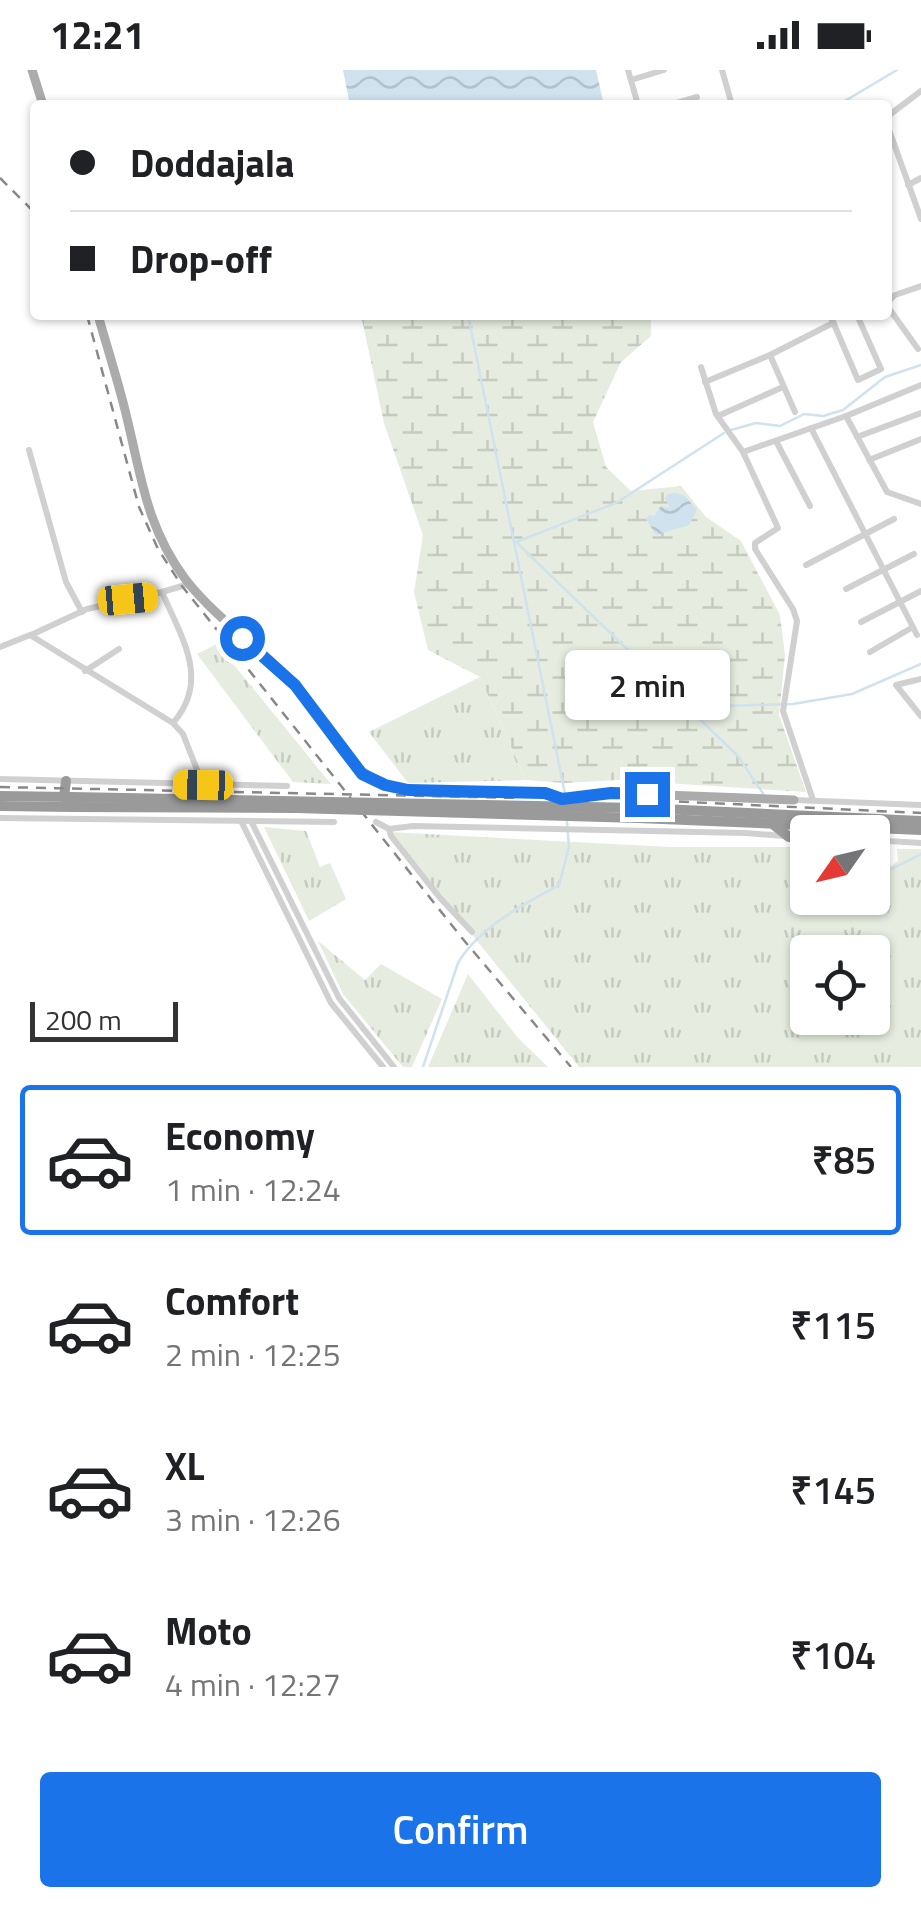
<!DOCTYPE html>
<meta charset="utf-8">
<style>
body{margin:0;font-family:"Titillium Web",sans-serif;background:#f2f2f2;color:#202124;height:100vh;display:flex;flex-direction:column;font-size:38px;white-space:nowrap}
*{box-sizing:border-box;margin:0}
p{font-size:32px;color:#757577}
.icon{flex:none;width:55px;height:55px;fill:none;stroke:currentColor;stroke-width:2;stroke-linecap:round;stroke-linejoin:round}
.map{position:relative;height:997px;overflow:hidden}
.sheet{display:flex;flex-direction:column;background:#fff;flex:1}
.sheet>*{flex:none}
.top-card{position:absolute;left:30px;top:30px;width:862px;height:220px;border-radius:10px;box-shadow:0 2px 8px #0004;display:grid;align-content:center;height:220px;padding:0 40px;background:#fff}
.needle{width:65px;rotate:236deg}
.controls{position:absolute;left:790px;top:745px;display:grid;gap:20px}
.controls a{display:grid;place-items:center;width:100px;height:100px;border-radius:10px;background:#fff;box-shadow:0 2px 8px #0004;font-size:50px}
.scale{position:absolute;left:30px;bottom:25px;width:148px;box-sizing:border-box;padding-left:10px;border:5px solid #333;border-top:0;font-size:28px;line-height:35px;white-space:nowrap;color:#333;-webkit-text-stroke:8px #fff;paint-order:stroke}
.end{position:absolute;width:45px;height:45px;margin:-22px;border:12px solid #1a73e8;background:#fff;box-shadow:0 0 0 5px #fff}
.from{border-radius:50%}
.bubble{position:absolute;height:70px;border-radius:10px;background:#fff;box-shadow:0 2px 8px #0004;font-size:32px;font-weight:600;line-height:70px;text-align:center}
.car{position:absolute;width:30px;height:60px;margin:-30px -15px;border-radius:12px;box-shadow:0 0 8px 2px #0007;background:linear-gradient(#f5c518 24%,#345 0 40%,#f5c518 0 76%,#345 0 86%,#f5c518 0)}
.top-card b{display:flex;align-items:center;gap:35px;height:95px;font-size:38px}
.top-card b+b{border-top:2px solid #e0e0e0}
.top-card i{width:25px;height:25px;background:#202124}
ul{padding:18px 0 0;list-style:none}
li{display:flex;align-items:center;gap:30px;height:150px;margin:0 20px 15px;padding:0 20px;border:5px solid transparent;border-radius:10px}
li div{flex:1}
li b{display:block;font-size:38px}
li em{font-style:normal;font-weight:600}
li.active{border-color:#1a73e8}
li>.icon{width:90px;height:90px;stroke-width:1.5}
.button{display:flex;gap:20px;margin-top:auto;padding:20px 40px}
.button a{flex:1;height:115px;border-radius:10px;background:#1a73e8;color:#fff;font-size:40px;font-weight:600;line-height:115px;text-align:center}
.status{display:flex;justify-content:space-between;align-items:center;height:70px;padding:0 50px;background:#fff;direction:ltr}
.status svg{height:28px;fill:currentColor}
.map>svg:first-child{display:block}
</style>
<div class="status"><b>12:21</b><svg viewBox="0 0 49 12"><path d="M0 12V9h3v3zM5 12V6h3v6zM10 12V3h3v9zM15 12V0h3v12zM26 1h20v11H26zM47 4h2v5h-2z"/></svg></div>
<div class="map">
<svg width="921" height="997" viewBox="0 0 921 997">
<defs>
<pattern id="grass-tufts" width="24" height="20" patternUnits="userSpaceOnUse" patternTransform="scale(2.5)"><rect width="24" height="20" fill="#e6ecdf"/><path d="M3 7l-1-3M5 7V3M7 7l1-3M15 17l-1-3M17 17v-4M19 17l1-3" fill="none" stroke="#c6cbc0"/></pattern>
<pattern id="wetland-marsh" width="20" height="14" patternUnits="userSpaceOnUse" patternTransform="scale(2.5)"><rect width="20" height="14" fill="#e6ecdf"/><path d="M1 5h8M5 5V1M11 12h8M15 12V8" fill="none" stroke="#c6cbc0"/></pattern>
<pattern id="water-waves" width="16" height="10" patternUnits="userSpaceOnUse" patternTransform="scale(2.5)"><rect width="16" height="10" fill="#cfe2ee"/><path d="M0 5q4-4 8 0t8 0" fill="none" stroke="#b2c2cd"/></pattern>
</defs>
<rect width="100%" height="100%" fill="#fff"/>
<!-- grass -->
<g fill="url(#grass-tufts)" fill-rule="evenodd">
<polygon points="217,574 331,714 293,712 197,584"/>
<polygon points="480,607 526,710 408,713 369,662"/>
<polygon points="264,757 306,761 320,797 330,793 346,829 309,851"/>
<path d="M 389,762 L 669,777 L 807,777 L 808,828 L 872,828 L 873,799 L 878,806 L 898,791 L 897,779 L 921,779 L 921,997 L 579,997 ZM 808,882 L 872,882 L 872,948 L 808,948 Z"/>
<polygon points="318,871 365,910 381,894 442,929 412,997 403,997 343,924"/>
<polygon points="468,904 518,968 548,997 428,997"/>
</g>
<!-- wetland -->
<polygon fill="url(#wetland-marsh)" points="361,245 651,245 651,266 621,292 593,352 606,397 631,421 681,416 706,447 741,471 780,545 785,585 779,645 806,722 619,710 564,713 526,710 480,607 428,580 414,522 423,465 384,353"/>
<!-- water -->
<g fill="url(#water-waves)">
<polygon points="343,0 596,0 604,35 350,35"/>
<polygon points="676,423 685,426 697,440 689,455 656,465 646,449 649,445 654,446 661,436 670,438 665,428 668,424"/>
</g>
<g fill="none" stroke-linecap="round" stroke-linejoin="round">
<!-- stream -->
<g stroke="#cfe2ee" stroke-width="2.5">
<polyline points="838,35 897,0"/>
<polyline points="468,245 565,724"/>
<polyline points="731,360 756,353 780,356 804,344 823,346 843,340 885,307 921,295"/>
<polyline points="724,363 616,433 516,472 738,686 764,725"/>
<polyline points="689,637 793,634 852,624 921,594"/>
<polyline points="792,770 808,790"/>
<polyline points="872,809 921,784"/>
<path d="M 423,997 L 458,893 C 478,858 524,834 559,815 L 569,777 L 567,752"/>
</g>
<!-- minor -->
<g stroke="#d0d0d0" stroke-width="6">
<polyline points="628,0 638,35"/>
<polyline points="722,0 732,35"/>
<polyline points="631,10 664,0"/>
<polyline points="670,35 697,27"/>
<polyline points="888,46 921,21"/>
<polyline points="888,57 921,149"/>
<polyline points="908,115 921,108"/>
<polyline points="888,232 895,225 921,216"/>
<polyline points="888,237 918,279"/>
<polyline points="830,245 858,310 881,299 857,245"/>
<polyline points="770,285 795,342"/>
<polyline points="701,297 716,344 743,382 778,458 755,473 755,479 793,539 797,551 783,641 813,730"/>
<polyline points="705,312 770,285 833,253"/>
<polyline points="921,315 846,346 887,422 921,434"/>
<polyline points="718,346 783,317"/>
<polyline points="811,358 917,565"/>
<polyline points="857,367 921,343"/>
<polyline points="776,371 810,436"/>
<polyline points="29,380 66,512 82,542"/>
<polyline points="743,382 846,346"/>
<polyline points="869,390 921,369"/>
<polyline points="806,495 894,449"/>
<polyline points="846,519 914,484"/>
<polyline points="861,552 921,521"/>
<polyline points="31,565 87,539 162,522"/>
<polyline points="0,577 30,565 173,653 183,664 203,715"/>
<polyline points="870,582 913,557"/>
<polyline points="85,601 119,579"/>
<polyline points="921,609 896,615 921,646"/>
<path d="M 173,653 C 211,610 181,567 162,522 L 189,514"/>
<polyline points="0,709 287,716"/>
<polyline points="794,730 921,735"/>
<polyline points="0,748 334,752"/>
<polyline points="241,751 331,933 383,997"/>
<polyline points="251,751 339,928 394,997"/>
<polyline points="376,752 389,759"/>
<polyline points="872,770 921,773"/>
<polyline points="472,862 440,828 391,766 389,759 413,756 746,763 808,768"/>
</g>
<!-- major -->
<g stroke="#ababab" stroke-width="9">
<polyline points="32,0 43,35"/>
<path d="M 98,245 C 107,277 117,308 125,340 C 141,403 145,456 186,510 C 218,551 262,578 296,616 C 324,647 344,701 386,715 C 422,728 504,722 545,723 L 562,729 L 611,723 L 794,730"/>
</g>
<!-- highway -->
<g stroke="#9a9a9a" stroke-width="10">
<polyline points="0,726 71,727"/>
<polyline points="64,727 66,711"/>
<polyline points="0,736 73,737"/>
<polyline points="640,738 921,751"/>
<polyline points="638,748 921,760"/>
<polyline points="774,755 789,767"/>
</g>
<!-- rail -->
<g stroke="#888" stroke-width="2.5" stroke-dasharray="10 8" stroke-linecap="butt">
<polyline points="0,108 35,143"/>
<polyline points="87,245 139,437 158,479 182,516 462,868 571,997"/>
<polyline points="0,717 521,728"/>
<polyline points="625,729 921,743"/>
</g>
<!-- highway-bridge -->
<g stroke="#9a9a9a" stroke-width="10">
<polyline points="71,727 640,738"/>
<polyline points="73,737 296,738 638,748"/>
</g>
</g>
<g fill="none" stroke-linecap="round" stroke-linejoin="round">
<!-- route -->
<polyline stroke="#1a73e8" stroke-width="12" points="242,568 295,615 362,704 385,715 408,720 545,723 562,729 611,723 647,724"/>
</g>
</svg>
<div class="controls">
<a><svg class="needle" viewBox="-14 -14 28 28"><path d="M0-13l5 13h-10z" fill="#e53935"/><path d="M0 13l5-13h-10z" fill="#757577"/></svg></a>
<a><svg class="icon" aria-label="locate" viewBox="0 0 24 24"><circle cx="12" cy="12" r="6"/><path d="M12 2v4M12 18v4M2 12h4M18 12h4"/></svg></a>
</div>
<div class="scale">200 m</div>
<i class="end from" style="left:242px;top:568px"></i>
<i class="end" style="left:647px;top:724px"></i>
<div class="bubble" style="left:565px;top:580px;width:165px">2 min</div>
<i class="car" style="left:128px;top:529px;rotate:85deg"></i>
<i class="car" style="left:203px;top:715px;rotate:271deg"></i>
<div class="top-card">
<b><i class="from"></i>Doddajala</b>
<b><i></i>Drop-off</b>
</div>
</div>
<section class="sheet">
<ul>
<li class="active"><svg class="icon" aria-label="car" viewBox="0 0 24 24"><path d="M5 17H2v-5l4-1 3-4h7l3 4 3 1v5h-3M9 17h6M6 11h13"/><circle cx="7" cy="17" r="2"/><circle cx="17" cy="17" r="2"/></svg><div><b>Economy</b><p>1 min · 12:24</p></div><em>₹85</em></li>
<li><svg class="icon" aria-label="car" viewBox="0 0 24 24"><path d="M5 17H2v-5l4-1 3-4h7l3 4 3 1v5h-3M9 17h6M6 11h13"/><circle cx="7" cy="17" r="2"/><circle cx="17" cy="17" r="2"/></svg><div><b>Comfort</b><p>2 min · 12:25</p></div><em>₹115</em></li>
<li><svg class="icon" aria-label="car" viewBox="0 0 24 24"><path d="M5 17H2v-5l4-1 3-4h7l3 4 3 1v5h-3M9 17h6M6 11h13"/><circle cx="7" cy="17" r="2"/><circle cx="17" cy="17" r="2"/></svg><div><b>XL</b><p>3 min · 12:26</p></div><em>₹145</em></li>
<li><svg class="icon" aria-label="car" viewBox="0 0 24 24"><path d="M5 17H2v-5l4-1 3-4h7l3 4 3 1v5h-3M9 17h6M6 11h13"/><circle cx="7" cy="17" r="2"/><circle cx="17" cy="17" r="2"/></svg><div><b>Moto</b><p>4 min · 12:27</p></div><em>₹104</em></li>
</ul>
<div class="button"><a>Confirm</a></div>
</section>
